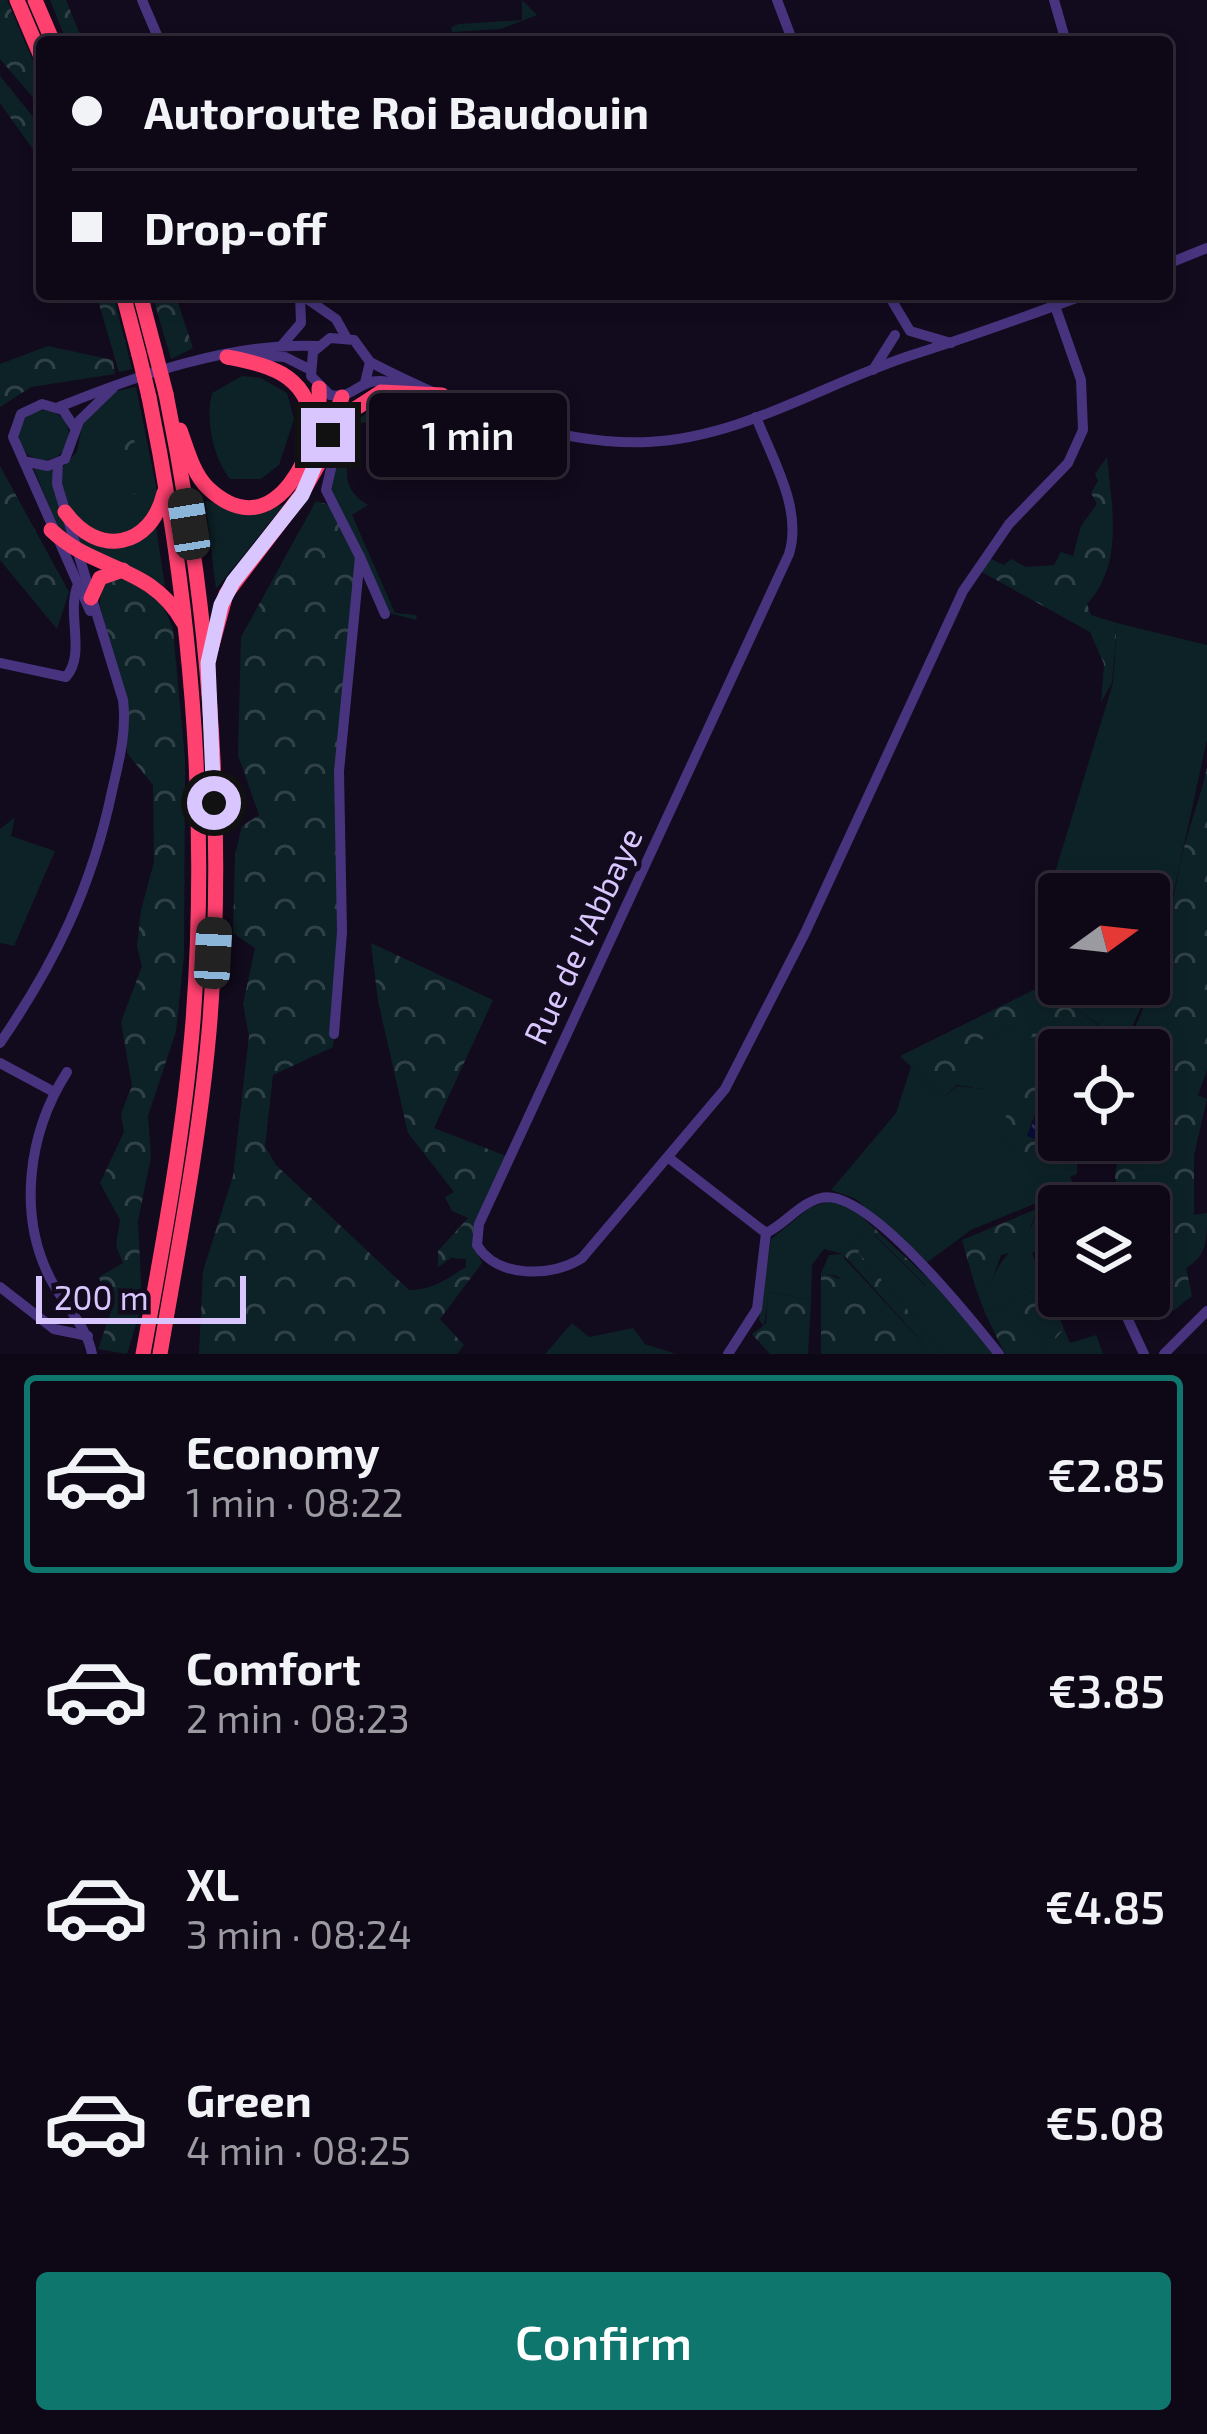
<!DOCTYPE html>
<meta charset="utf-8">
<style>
body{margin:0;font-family:"Exo 2",sans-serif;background:#17111f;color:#f1f3f6;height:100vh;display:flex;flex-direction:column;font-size:45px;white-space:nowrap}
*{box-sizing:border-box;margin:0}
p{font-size:39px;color:#9b9aa1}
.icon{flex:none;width:66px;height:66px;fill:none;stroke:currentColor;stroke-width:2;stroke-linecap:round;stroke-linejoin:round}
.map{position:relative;height:1354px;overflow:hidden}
.details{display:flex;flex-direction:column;background:#0e0816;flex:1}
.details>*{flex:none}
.hud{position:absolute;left:36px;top:36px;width:1137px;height:264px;border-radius:12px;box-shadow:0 6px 18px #0003,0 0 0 3px #2e2935;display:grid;align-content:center;height:264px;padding:0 36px;background:#0e0816}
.needle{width:78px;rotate:75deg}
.buttons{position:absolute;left:1038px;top:873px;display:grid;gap:24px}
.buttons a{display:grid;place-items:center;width:132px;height:132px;border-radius:12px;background:#0e0816;box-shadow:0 6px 18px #0003,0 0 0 3px #2e2935;font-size:60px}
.scale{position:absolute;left:36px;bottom:30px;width:210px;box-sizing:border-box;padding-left:12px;border:6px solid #dac6ff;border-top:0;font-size:33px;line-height:42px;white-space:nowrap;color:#dac6ff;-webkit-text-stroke:9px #120a1d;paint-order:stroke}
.end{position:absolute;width:54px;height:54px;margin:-27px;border:15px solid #dac6ff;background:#111;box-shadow:0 0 0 6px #111}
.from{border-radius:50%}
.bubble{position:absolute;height:84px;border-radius:12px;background:#0e0816;box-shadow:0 6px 18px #0003,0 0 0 3px #2e2935;font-size:39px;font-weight:600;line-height:84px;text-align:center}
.car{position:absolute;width:36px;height:72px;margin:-36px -18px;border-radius:15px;box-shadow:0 0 9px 3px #0007;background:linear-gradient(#222 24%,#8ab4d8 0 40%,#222 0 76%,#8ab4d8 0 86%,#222 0)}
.hud b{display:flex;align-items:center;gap:42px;height:114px;font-size:45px}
.hud b+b{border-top:3px solid #2e2935}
.hud i{width:30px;height:30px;background:#f1f3f6}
ul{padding:21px 0 0;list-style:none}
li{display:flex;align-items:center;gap:36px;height:198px;margin:0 24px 18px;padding:0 12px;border:6px solid transparent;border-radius:12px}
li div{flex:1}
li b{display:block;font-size:45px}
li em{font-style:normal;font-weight:600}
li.selected{border-color:#0f766e}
li>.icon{width:108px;height:108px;stroke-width:1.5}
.primary-button{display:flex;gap:24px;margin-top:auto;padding:24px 36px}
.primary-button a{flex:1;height:138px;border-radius:12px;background:#0f766e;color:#fff;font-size:48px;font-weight:600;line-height:138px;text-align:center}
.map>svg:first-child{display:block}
</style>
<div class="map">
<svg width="1207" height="1354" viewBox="0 0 1207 1354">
<defs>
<pattern id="forest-crowns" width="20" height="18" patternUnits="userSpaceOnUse" patternTransform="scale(3)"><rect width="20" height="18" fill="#0d2227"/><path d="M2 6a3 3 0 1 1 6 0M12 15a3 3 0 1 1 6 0" fill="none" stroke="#304147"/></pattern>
<pattern id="water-waves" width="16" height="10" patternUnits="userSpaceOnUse" patternTransform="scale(3)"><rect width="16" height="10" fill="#060d3a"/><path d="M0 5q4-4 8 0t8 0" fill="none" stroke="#2a2f58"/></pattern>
</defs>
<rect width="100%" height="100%" fill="#120a1d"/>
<!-- green -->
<g fill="#0d2227">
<polygon points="522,0 537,15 501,29 452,32 451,27 459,24 522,20"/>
<path d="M 242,376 L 261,378 L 287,393 L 294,419 L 279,465 L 261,479 L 230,479 C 213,457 205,421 212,393 Z"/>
<polygon points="136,387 158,496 138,532 101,538 69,511 60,486 63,467 77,452 83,420 116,391"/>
<path d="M 392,402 L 493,427 L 485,442 C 440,417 409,409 359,424 C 350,456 333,485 368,505 L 352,515 L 395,613 L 417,615 L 416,620 L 389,613 C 381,598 331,495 330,486 C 328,447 356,410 392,402 Z"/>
<circle cx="44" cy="435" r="25"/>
<polygon points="34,469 52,470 67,537 58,529"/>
<polygon points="205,500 247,514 284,505 216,589"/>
<path d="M 156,527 L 165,586 L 78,548 L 73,531 C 104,553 128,553 156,527 Z"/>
<polygon points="1117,623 1207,645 1207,740 1155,978 1121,1050 1085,1050 1087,1042 1096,1043 1102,1027 1075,1008 1053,1004 1046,984 1059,924 1059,984 1149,984 1149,894 1065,894 1068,882 1053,879 1113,683"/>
<polygon points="15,817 11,836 55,851 14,946 0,943 0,829"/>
<polygon points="1024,1023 1034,1029 1034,1041 1001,1141 1041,1161 1050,1157 1059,1120 1059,1140 1077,1140 1077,1174 1070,1177 1075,1187 971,1230 925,1264 856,1199 831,1190 896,1113 911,1067 943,1098 957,1086 985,1089 989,1070 959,1048"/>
<polygon points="830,1201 854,1209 874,1228 850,1246 824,1238 824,1249 812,1265 811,1300 769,1292 764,1326 759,1320 771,1239 811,1207"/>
<path d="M 1036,1216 L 1046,1247 L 1032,1253 L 1046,1286 L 985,1313 L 976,1289 L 991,1283 C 1004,1247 1024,1247 1036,1216 Z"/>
<polygon points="874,1235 925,1286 931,1281 995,1354 945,1354 858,1252"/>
<polygon points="843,1254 845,1259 933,1354 924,1354 837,1276 821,1273 829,1255"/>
<polygon points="572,1323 589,1337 633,1328 645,1344 676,1354 545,1354"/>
<polygon points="1064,1329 1070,1343 1096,1335 1103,1354 1042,1354"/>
</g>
<!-- forest -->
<g fill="url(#forest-crowns)">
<polygon points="0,0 7,0 42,82 42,108 0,59"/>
<polygon points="50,0 66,0 83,42 67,42"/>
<polygon points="0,76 42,128 42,162 0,103"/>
<polygon points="96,294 113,294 132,369 119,372"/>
<polygon points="152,294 175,294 193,348 171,359"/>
<polygon points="48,346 113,360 115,374 31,387 0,407 0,364"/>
<polygon points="133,438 150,476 145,494 128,494 119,472 123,446"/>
<path d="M 1107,457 C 1112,507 1124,564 1087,604 L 1091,615 L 1117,623 L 1112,683 L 1101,702 L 1104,664 L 1090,632 L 980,571 L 989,558 L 1004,565 L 1011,559 L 1026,567 L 1054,565 L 1061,552 L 1073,556 L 1081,526 L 1097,504 L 1091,493 L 1098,481 L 1095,474 Z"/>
<polygon points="0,466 69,592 57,629 0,560"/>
<path d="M 316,501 L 330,505 L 357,562 L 344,692 L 341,972 L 333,1047 L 273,1075 L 265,1146 L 276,1165 L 409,1290 C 434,1290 446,1279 466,1267 L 466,1259 L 451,1258 L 438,1267 L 438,1251 L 468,1218 L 452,1211 L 445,1197 L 454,1192 L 408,1133 L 378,1001 L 371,943 L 493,1000 L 434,1128 L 506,1156 L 475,1248 L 482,1263 L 440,1319 L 464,1345 L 457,1354 L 199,1354 L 203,1271 L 233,1176 L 249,1036 L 243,1004 L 255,948 L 233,933 L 235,855 L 242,826 L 259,815 L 238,755 L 241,637 Z"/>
<path d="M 113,577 C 148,584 162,596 173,630 L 185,760 L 184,956 L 176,1031 L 148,1116 L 151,1157 L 138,1221 L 142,1304 L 127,1354 L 98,1349 L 113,1306 L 105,1300 L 99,1277 L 123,1263 L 116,1246 L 120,1220 L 100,1183 L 124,1132 L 121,1114 L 132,1086 L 121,1022 L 142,966 L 137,946 L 141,910 L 154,862 L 153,785 L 127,753 L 127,706 L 100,605 L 101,585 Z"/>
<path d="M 1207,767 L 1207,1070 L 1198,1095 L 1207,1099 L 1194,1155 L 1194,1215 L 1207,1213 C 1207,1240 1207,1256 1186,1268 L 1192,1296 L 1173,1311 L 1149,1285 L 1149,1271 L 1162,1267 L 1157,1255 L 1149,1257 L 1149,1206 L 1123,1206 L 1115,1177 L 1118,1155 L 1079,1153 L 1080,1140 L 1149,1140 L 1149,1050 L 1123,1050 C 1159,988 1167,925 1182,856 C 1189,826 1201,797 1207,767 Z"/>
<polygon points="1046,984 1053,1004 1075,1008 1102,1028 1092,1044 1064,1034 1027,1136 1052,1146 1050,1158 1040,1161 1001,1141 1000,1135 1034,1029 1024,1023 960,1048 990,1070 985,1089 957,1085 943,1098 900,1056"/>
<polygon points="1039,1208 1019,1251 1001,1255 991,1283 976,1289 962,1240"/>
<polygon points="874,1228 931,1281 926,1286 875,1235 858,1252 945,1354 933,1354 843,1254 824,1249 824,1238 843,1237 850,1246"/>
<path d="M 821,1273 C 862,1280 895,1327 924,1354 L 821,1354 Z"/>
<polygon points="1046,1286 1064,1329 1042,1354 1005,1354 985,1313"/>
<polygon points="768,1292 811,1300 808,1354 770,1354 752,1334 766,1324"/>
</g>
<!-- water -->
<polygon fill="url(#water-waves)" points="1059,1050 1059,1118 1049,1145 1028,1136"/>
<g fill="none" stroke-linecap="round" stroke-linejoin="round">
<!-- minor -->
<g stroke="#47337e" stroke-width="10">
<polyline points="142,0 160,42"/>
<polyline points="777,0 793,42"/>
<polyline points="1054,0 1066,42"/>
<polyline points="1167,264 1207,248"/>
<polyline points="300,294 336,319 346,337"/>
<polyline points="888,294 910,331 951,343"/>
<polyline points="283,344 301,323 300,295"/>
<polyline points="248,355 285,357 309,369"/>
<path d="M 370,362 C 451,404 555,446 648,442 C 743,438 826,382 915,354 C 973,336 1030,315 1087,294"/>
<polyline points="873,370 895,335"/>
<path d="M 365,383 L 370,362 L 354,340 L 330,338 L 313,352 L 311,376 L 330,395 C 349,398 352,389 368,383 C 380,378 397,384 410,386"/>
<polyline points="402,399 482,425 487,411"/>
<path d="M 59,407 C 138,375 232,342 318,346"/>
<path d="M 756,417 C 772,459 803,509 789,554 L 479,1224 L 477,1245 C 497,1279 553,1277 582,1258 L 725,1089 L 805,933 L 963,591 L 1009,524 L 1068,463 L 1083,430 L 1081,380 L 1055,306"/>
<polyline points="75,428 63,410 42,404 21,414 13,437 90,611"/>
<polyline points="28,462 48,466 65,459 79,421 113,388"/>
<polyline points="360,557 385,614"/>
<path d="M 0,663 L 66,677 C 86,654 67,616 77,587"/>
<polyline points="334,1034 342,932 339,771 360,557 326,490 337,443"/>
<path d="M 0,1043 C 55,963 92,887 112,791 C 119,761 127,731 123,700 L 57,484 L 58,463"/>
<polyline points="0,1063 54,1092"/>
<path d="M 67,1072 C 28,1133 17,1215 51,1280 C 64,1305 87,1326 92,1354"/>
<polyline points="669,1158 766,1233"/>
<polyline points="1078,1190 1083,1206"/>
<path d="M 766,1233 C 785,1224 800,1203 821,1198 C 866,1186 971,1319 999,1354"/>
<polyline points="0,1287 54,1329 88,1336"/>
<polyline points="1117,1296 1144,1354"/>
<polyline points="728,1354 757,1309 766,1233"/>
<polyline points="1164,1354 1207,1311"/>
</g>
<!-- highway -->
<g stroke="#ff4170" stroke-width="15">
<polyline points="17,0 42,59"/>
<polyline points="35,0 53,42"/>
<polyline points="123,294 139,355"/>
<polyline points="140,294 155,351"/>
<path d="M 227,357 C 267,364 306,374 312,421"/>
<polyline points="332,425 342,397"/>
<path d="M 180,430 C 187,449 193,474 208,488 C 276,552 323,444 319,388"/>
<path d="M 65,512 C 98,558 151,548 164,493"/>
<path d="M 51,530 C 95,572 150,564 183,622"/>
<polyline points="91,598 100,578 123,570"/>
<polyline points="211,649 226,594 301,495 347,414 381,392 442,395"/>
<path d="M 143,1354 C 163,1244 184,1133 193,1021 C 209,811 191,603 149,397"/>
<path d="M 160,1354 C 179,1243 201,1132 210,1020 C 226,809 208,600 166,394"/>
</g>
<!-- highway-bridge -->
<g stroke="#ff4170" stroke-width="15">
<polyline points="155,351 166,394"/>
<polyline points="139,355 149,397"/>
</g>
</g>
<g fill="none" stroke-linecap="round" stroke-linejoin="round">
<!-- route -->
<polyline stroke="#dac6ff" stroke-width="15" points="214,803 208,663 221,605 233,582 302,495 328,435"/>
</g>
<g text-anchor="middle" stroke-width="10" stroke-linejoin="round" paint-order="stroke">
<!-- street labels -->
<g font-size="33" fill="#dac6ff" stroke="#120a1d">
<text transform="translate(583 936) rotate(-65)" y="12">Rue de l'Abbaye</text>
</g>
</g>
</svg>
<div class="buttons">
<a><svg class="needle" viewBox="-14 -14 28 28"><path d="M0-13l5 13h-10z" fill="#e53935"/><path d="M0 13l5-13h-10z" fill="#9b9aa1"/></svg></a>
<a><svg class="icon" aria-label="locate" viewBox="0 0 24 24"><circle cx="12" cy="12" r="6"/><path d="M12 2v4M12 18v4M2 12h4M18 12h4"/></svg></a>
<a><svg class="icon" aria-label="layers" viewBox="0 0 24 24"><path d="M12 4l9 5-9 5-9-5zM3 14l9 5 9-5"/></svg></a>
</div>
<div class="scale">200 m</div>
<i class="end from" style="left:214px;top:803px"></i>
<i class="end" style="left:328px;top:435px"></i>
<div class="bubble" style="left:369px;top:393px;width:198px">1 min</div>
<i class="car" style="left:189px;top:524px;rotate:351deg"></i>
<i class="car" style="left:213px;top:953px;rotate:3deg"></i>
<div class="hud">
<b><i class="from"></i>Autoroute Roi Baudouin</b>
<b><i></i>Drop-off</b>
</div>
</div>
<section class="details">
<ul>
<li class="selected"><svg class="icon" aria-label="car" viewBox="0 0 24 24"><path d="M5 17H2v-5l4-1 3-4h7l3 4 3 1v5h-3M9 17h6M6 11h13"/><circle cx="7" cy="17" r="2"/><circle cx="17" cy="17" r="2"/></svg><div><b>Economy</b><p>1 min · 08:22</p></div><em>€2.85</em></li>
<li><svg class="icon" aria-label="car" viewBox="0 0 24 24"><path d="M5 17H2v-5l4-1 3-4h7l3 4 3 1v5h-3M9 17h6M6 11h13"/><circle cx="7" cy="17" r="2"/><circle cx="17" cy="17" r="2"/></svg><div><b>Comfort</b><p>2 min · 08:23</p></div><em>€3.85</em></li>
<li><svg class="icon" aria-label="car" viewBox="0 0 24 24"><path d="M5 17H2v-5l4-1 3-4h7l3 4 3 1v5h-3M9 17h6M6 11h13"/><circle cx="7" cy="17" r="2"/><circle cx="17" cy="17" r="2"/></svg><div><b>XL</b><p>3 min · 08:24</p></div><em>€4.85</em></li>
<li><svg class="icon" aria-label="car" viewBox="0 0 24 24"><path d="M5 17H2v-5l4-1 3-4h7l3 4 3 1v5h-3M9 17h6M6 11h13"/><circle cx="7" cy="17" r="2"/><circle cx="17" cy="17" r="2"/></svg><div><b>Green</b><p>4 min · 08:25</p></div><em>€5.08</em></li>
</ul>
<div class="primary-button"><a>Confirm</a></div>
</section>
